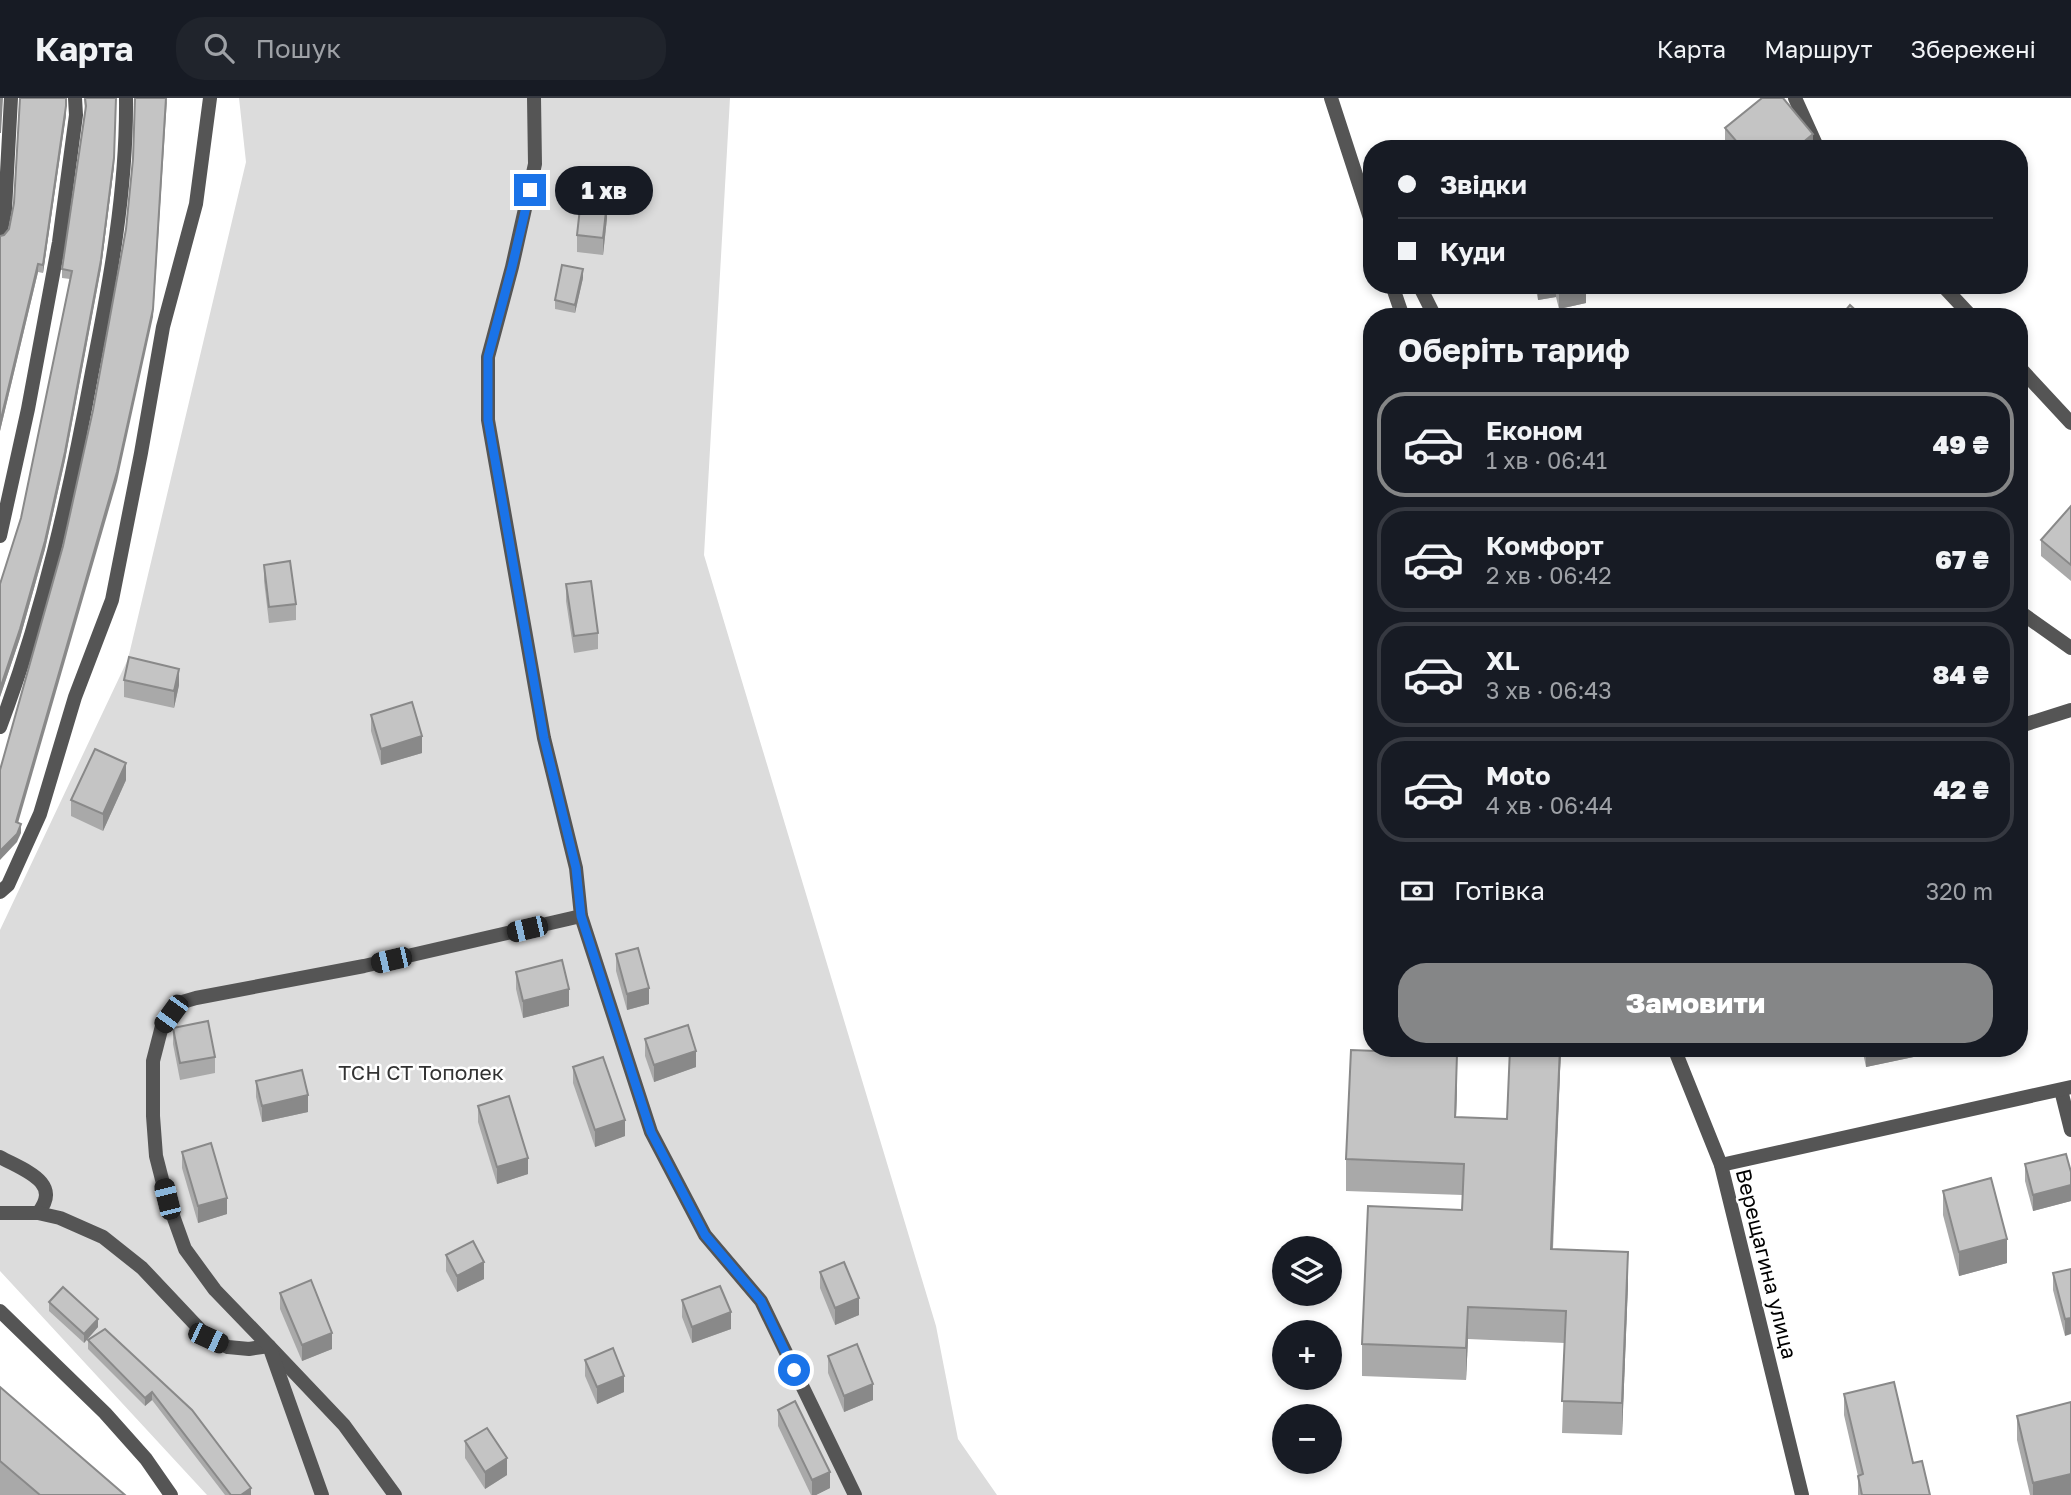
<!DOCTYPE html>
<html lang="uk">
<meta charset="utf-8">
<style>
body{margin:0;font-family:"Golos Text",sans-serif;background:#20242c;color:#f1f3f6;height:100vh;display:flex;flex-direction:column;font-size:26px;white-space:nowrap}
*{box-sizing:border-box;margin:0}
p{font-size:23px;color:#9ea1a6}
.icon{flex:none;width:38px;height:38px;fill:none;stroke:currentColor;stroke-width:2;stroke-linecap:round;stroke-linejoin:round}
.map{position:relative;flex:1;overflow:hidden}
.sheet{position:absolute;left:1363px;top:210px;width:665px;height:749px;display:flex;flex-direction:column;background:#171b24;border-radius:28px;box-shadow:0 4px 10px #0003}
.sheet>*{flex:none}
.guide{position:absolute;left:1363px;top:42px;width:665px;height:154px;border-radius:28px;box-shadow:0 4px 10px #0003;display:grid;align-content:center;height:154px;padding:0 35px;background:#171b24}
.buttons{position:absolute;left:1272px;top:1138px;display:grid;gap:14px}
.buttons a{display:grid;place-items:center;width:70px;height:70px;border-radius:50%;background:#171b24;box-shadow:0 4px 10px #0003;font-size:35px}
.end{position:absolute;width:32px;height:32px;margin:-16px;border:9px solid #1a73e8;background:#fff;box-shadow:0 0 0 4px #fff}
.from{border-radius:50%}
.bubble{position:absolute;height:49px;border-radius:24px;background:#171b24;box-shadow:0 4px 10px #0003;font-size:23px;font-weight:800;line-height:49px;text-align:center}
.car{position:absolute;width:21px;height:42px;margin:-21px -10px;border-radius:9px;box-shadow:0 0 5px 2px #0007;background:linear-gradient(#222 24%,#8ab4d8 0 40%,#222 0 76%,#8ab4d8 0 86%,#222 0)}
.guide b{display:flex;align-items:center;gap:24px;height:66px;font-size:26px}
.guide b+b{border-top:2px solid #363941}
.guide i{width:18px;height:18px;background:#f1f3f6}
ul{padding:0;list-style:none}
li{display:flex;align-items:center;gap:21px;height:105px;margin:0 14px 10px;padding:0 21px;border:4px solid #363941;border-radius:28px}
li div{flex:1}
li b{display:block;font-size:26px}
li em{font-style:normal;font-weight:800}
li.active{border-color:#858687}
li>.icon{width:63px;height:63px;stroke-width:1.5}
h2{padding:0 35px;font-size:32px;line-height:84px}
.pay{display:flex;align-items:center;gap:18px;height:77px;padding:0 35px;font-size:26px}
.pay p{margin-inline-start:auto}
.cta{display:flex;gap:14px;margin-top:auto;padding:14px 35px}
.cta a{flex:1;height:80px;border-radius:28px;background:#858687;color:#fff;font-size:28px;font-weight:800;line-height:80px;text-align:center}
header{display:flex;align-items:center;gap:42px;box-sizing:border-box;height:98px;padding:0 35px;background:#171b24;border-bottom:2px solid #363941}
header strong{font-size:33px}
nav{display:flex;gap:38px;margin-inline-start:auto;font-size:24px}
.search{width:490px;height:63px;background:#20242c;display:flex;align-items:center;gap:18px;box-sizing:border-box;padding:0 24px;border-radius:28px;color:#9ea1a6;font-size:26px}
.map>svg:first-child{display:block}
</style>
<header>
<strong>Карта</strong>
<div class="search"><svg class="icon" aria-label="search" viewBox="0 0 24 24"><circle cx="10" cy="10" r="6"/><path d="M15 15l6 6"/></svg>Пошук</div>
<nav><a>Карта</a><a>Маршрут</a><a>Збережені</a></nav>
</header>
<div class="map">
<svg width="2071" height="1397" viewBox="0 0 2071 1397">
<rect width="100%" height="100%" fill="#fff"/>
<!-- green -->
<polygon fill="#dcdcdc" points="239,0 730,0 704,457 936,1228 958,1341 997,1397 207,1397 0,1173 0,832 128,561 246,64"/>
<g fill="none" stroke-linecap="round" stroke-linejoin="round">
<!-- service -->
<g stroke="#555" stroke-width="14">
<polyline points="0,137 5,112 11,0"/>
<polyline points="0,438 28,311 59,144 76,17 75,0"/>
<polyline points="2020,628 2071,612"/>
<path d="M 0,629 C 43,515 70,394 92,274 C 110,184 127,92 126,0"/>
<polyline points="0,794 8,787 40,716 75,599 112,502 141,355 163,229 196,106 210,0"/>
<polyline points="581,818 651,1034 705,1137 761,1203 855,1397"/>
<path d="M 0,1059 C 23,1072 63,1084 38,1115"/>
<polyline points="0,1115 38,1115 60,1120 103,1139 142,1170 208,1240 228,1249 249,1251 269,1248 344,1327 395,1397"/>
<polyline points="0,1213 105,1315 146,1361 171,1397"/>
<polyline points="322,1397 269,1248 215,1192 185,1151 167,1101 156,1058 153,1018 153,963 162,928 179,905 196,900 364,868 581,818 576,770 544,640 488,322 488,259 512,169 535,66 534,0"/>
</g>
<!-- minor -->
<g stroke="#555" stroke-width="14">
<polyline points="1331,0 1372,126"/>
<polyline points="1795,0 1818,51"/>
<polyline points="1392,187 1403,219"/>
<polyline points="1419,187 1435,219"/>
<polyline points="1942,187 1972,219"/>
<polyline points="2020,270 2071,325"/>
<polyline points="2020,514 2071,550"/>
<polyline points="1674,950 1721,1067 1802,1397"/>
<polyline points="2061,992 2071,1032"/>
<polyline points="1721,1067 2071,989"/>
</g>
</g>
<!-- wall -->
<g fill="#a9a9a9">
<polygon points="84,0 116,0 114,68 101,170 65,362 45,451 20,540 0,599 0,486 21,420 70,181 62,180 62,171 85,12"/>
<polygon points="66,17 43,175 38,174 0,333 0,138 4,137 9,131"/>
<polygon points="1725,30 1813,51 1725,51"/>
<polygon points="607,120 603,157 577,154 577,137"/>
<polygon points="583,180 575,215 555,211 555,202"/>
<polygon points="1535,187 1586,187 1586,205 1559,211 1556,199 1538,202"/>
<polygon points="2071,408 2071,483 2041,458 2041,442"/>
<polygon points="264,467 296,506 296,522 269,525 264,483"/>
<polygon points="566,486 598,535 598,551 574,555 566,503"/>
<polygon points="124,582 179,587 174,610 124,599"/>
<polygon points="371,617 422,655 381,667 371,633"/>
<polygon points="126,682 103,733 71,718 71,702"/>
<polygon points="616,856 649,906 627,912 616,873"/>
<polygon points="516,874 569,908 523,920 516,891"/>
<polygon points="173,930 215,959 215,975 180,982 173,946"/>
<polygon points="645,941 696,969 654,984 645,958"/>
<polygon points="1510,950 1561,950 1553,1151 1628,1186 1622,1337 1562,1335 1565,1245 1468,1241 1466,1282 1362,1278 1362,1246 1462,1112 1463,1097 1346,1093 1346,1061 1457,988 1456,1019 1507,1021"/>
<polygon points="1862,950 1925,950 1923,951 1923,957 1866,969"/>
<polygon points="573,969 625,1038 595,1049 573,985"/>
<polygon points="256,983 308,1014 262,1024 256,999"/>
<polygon points="478,1008 528,1076 497,1086 478,1024"/>
<polygon points="182,1054 227,1116 198,1125 182,1070"/>
<polygon points="2025,1066 2071,1074 2071,1103 2033,1113 2025,1083"/>
<polygon points="1943,1093 2007,1165 1959,1178 1943,1117"/>
<polygon points="446,1157 484,1181 457,1194 446,1173"/>
<polygon points="2071,1171 2065,1238 2053,1192 2053,1175"/>
<polygon points="820,1174 859,1217 835,1227 820,1190"/>
<polygon points="280,1195 332,1251 302,1263 280,1211"/>
<polygon points="682,1202 731,1231 692,1245 682,1219"/>
<polygon points="49,1204 98,1229 84,1245 49,1213"/>
<polygon points="105,1231 251,1397 225,1397 152,1302 145,1308 88,1251 88,1242"/>
<polygon points="828,1258 873,1302 844,1314 828,1275"/>
<polygon points="585,1262 624,1294 597,1306 585,1278"/>
<polygon points="0,1289 125,1397 0,1397"/>
<polygon points="1844,1296 1913,1365 1930,1397 1858,1397 1858,1378 1844,1317"/>
<polygon points="778,1312 830,1390 816,1397 811,1397 778,1328"/>
<polygon points="2017,1318 2071,1397 2030,1397 2017,1342"/>
<polygon points="465,1343 507,1377 485,1391 465,1360"/>
</g>
<!-- shaded-wall -->
<g fill="#898989">
<polygon points="116,0 114,68 101,170 65,362 45,451 20,540 0,599 0,591"/>
<polygon points="167,0 153,219 117,383 16,732 16,724"/>
<polygon points="66,8 66,17 43,175 43,167"/>
<polygon points="1813,36 1813,51 1795,51"/>
<polygon points="607,104 607,120 603,157 603,140"/>
<polygon points="38,166 38,174 0,333 0,325"/>
<polygon points="583,171 583,180 575,215 575,207"/>
<polygon points="1538,187 1556,187 1556,199 1538,202"/>
<polygon points="1586,189 1586,205 1559,211 1559,195"/>
<polygon points="179,571 179,587 174,610 174,593"/>
<polygon points="422,638 422,655 381,667 381,651"/>
<polygon points="126,665 126,682 103,733 103,716"/>
<polygon points="21,726 21,735 17,744 0,762 0,753"/>
<polygon points="649,890 649,906 627,912 627,896"/>
<polygon points="569,891 569,908 523,920 523,903"/>
<polygon points="1560,950 1561,950 1551,1183 1551,1151"/>
<polygon points="1878,950 1925,950 1923,951 1923,957 1866,969 1866,953"/>
<polygon points="696,953 696,969 654,984 654,967"/>
<polygon points="1457,956 1457,988 1455,1051 1455,1019"/>
<polygon points="308,997 308,1014 262,1024 262,1008"/>
<polygon points="625,1022 625,1038 595,1049 595,1032"/>
<polygon points="528,1060 528,1076 497,1086 497,1069"/>
<polygon points="2071,1087 2071,1103 2033,1113 2033,1097"/>
<polygon points="227,1100 227,1116 198,1125 198,1108"/>
<polygon points="2007,1141 2007,1165 1959,1178 1959,1154"/>
<polygon points="1628,1154 1628,1186 1622,1337 1622,1305"/>
<polygon points="484,1164 484,1181 457,1194 457,1178"/>
<polygon points="859,1200 859,1217 835,1227 835,1210"/>
<polygon points="1468,1209 1468,1241 1466,1282 1466,1250"/>
<polygon points="731,1214 731,1231 692,1245 692,1229"/>
<polygon points="2071,1220 2071,1236 2065,1238 2065,1221"/>
<polygon points="98,1221 98,1229 84,1245 84,1236"/>
<polygon points="332,1235 332,1251 302,1263 302,1247"/>
<polygon points="624,1278 624,1294 597,1306 597,1289"/>
<polygon points="873,1286 873,1302 844,1314 844,1298"/>
<polygon points="152,1294 152,1302 145,1308 145,1300"/>
<polygon points="507,1360 507,1377 485,1391 485,1374"/>
<polygon points="830,1374 830,1390 816,1397 812,1397 812,1382"/>
<polygon points="2071,1376 2071,1397 2033,1397 2033,1385"/>
<polygon points="251,1390 251,1397 241,1397"/>
</g>
<!-- building -->
<g fill="#c4c4c4" stroke="#898989" stroke-width="2">
<polygon points="0,0 2,0 0,35"/>
<polygon points="20,0 66,0 66,8 43,167 38,166 0,325 0,138 4,137 9,131 14,105"/>
<polygon points="85,0 116,0 114,60 101,162 65,354 45,443 20,531 0,591 0,486 21,420 72,173 62,171 86,8"/>
<polygon points="135,0 166,0 153,211 117,374 16,724 21,726 17,736 0,753 0,672 63,448 93,312 126,131 133,61"/>
<polygon points="1762,0 1783,0 1813,36 1795,51 1743,51 1725,30"/>
<polygon points="581,101 607,104 603,140 577,137"/>
<polygon points="562,167 583,171 575,207 555,202"/>
<polygon points="1557,187 1586,187 1586,189 1559,195"/>
<polygon points="1850,207 1863,219 1840,219"/>
<polygon points="2071,408 2071,467 2041,442"/>
<polygon points="290,463 296,506 269,509 264,467"/>
<polygon points="591,483 598,535 574,538 566,486"/>
<polygon points="129,559 179,571 174,593 124,582"/>
<polygon points="412,604 422,638 381,651 371,617"/>
<polygon points="95,651 126,665 103,716 71,702"/>
<polygon points="638,850 649,890 627,896 616,856"/>
<polygon points="562,862 569,891 523,903 516,874"/>
<polygon points="208,923 215,959 180,965 173,930"/>
<polygon points="688,927 696,953 654,967 645,941"/>
<polygon points="1510,950 1560,950 1551,1151 1628,1154 1622,1305 1562,1303 1566,1213 1468,1209 1466,1250 1362,1246 1368,1108 1462,1112 1464,1066 1346,1061 1351,952 1457,956 1455,1019 1507,1021"/>
<polygon points="1865,950 1878,950 1866,953"/>
<polygon points="603,959 625,1022 595,1032 573,969"/>
<polygon points="302,972 308,997 262,1008 256,983"/>
<polygon points="509,998 528,1060 497,1069 478,1008"/>
<polygon points="211,1045 227,1100 198,1108 182,1054"/>
<polygon points="2066,1056 2071,1074 2071,1087 2033,1097 2025,1066"/>
<polygon points="1991,1080 2007,1141 1959,1154 1943,1093"/>
<polygon points="473,1143 484,1164 457,1178 446,1157"/>
<polygon points="844,1164 859,1200 835,1210 820,1174"/>
<polygon points="2071,1171 2071,1220 2065,1221 2053,1175"/>
<polygon points="311,1182 332,1235 302,1247 280,1195"/>
<polygon points="720,1188 731,1214 692,1229 682,1202"/>
<polygon points="63,1189 98,1221 84,1236 49,1204"/>
<polygon points="105,1231 192,1312 251,1390 241,1397 231,1397 152,1294 145,1300 88,1242"/>
<polygon points="857,1246 873,1286 844,1298 828,1258"/>
<polygon points="613,1250 624,1278 597,1289 585,1262"/>
<polygon points="1894,1284 1913,1365 1922,1363 1930,1397 1862,1397 1858,1378 1863,1376 1844,1296"/>
<polygon points="0,1289 125,1397 40,1397 0,1363"/>
<polygon points="795,1303 830,1374 812,1382 778,1312"/>
<polygon points="2071,1304 2071,1376 2033,1385 2017,1318"/>
<polygon points="487,1330 507,1360 485,1374 465,1343"/>
</g>
<g fill="none" stroke-linecap="round" stroke-linejoin="round">
<!-- route -->
<polyline stroke="#1a73e8" stroke-width="9" points="530,92 512,169 488,259 488,322 544,640 576,770 581,818 651,1034 705,1137 761,1203 794,1272"/>
</g>
<g text-anchor="middle" stroke-width="5" stroke-linejoin="round" paint-order="stroke">
<!-- park labels -->
<g font-size="21" fill="#333" stroke="#fff">
<text x="421" y="982">ТСН СТ Тополек</text>
</g>
<!-- street labels -->
<g font-size="21" fill="#000" stroke="#fff">
<text transform="translate(1766 1166) rotate(76)" y="7">Верещагина улица</text>
</g>
</g>
</svg>
<div class="buttons">
<a><svg class="icon" aria-label="layers" viewBox="0 0 24 24"><path d="M12 4l9 5-9 5-9-5zM3 14l9 5 9-5"/></svg></a>
<a>+</a>
<a>−</a>
</div>
<i class="end from" style="left:794px;top:1272px"></i>
<i class="end" style="left:530px;top:92px"></i>
<div class="bubble" style="left:555px;top:68px;width:98px">1 хв</div>
<i class="car" style="left:527px;top:831px;rotate:257deg"></i>
<i class="car" style="left:391px;top:862px;rotate:257deg"></i>
<i class="car" style="left:171px;top:916px;rotate:216deg"></i>
<i class="car" style="left:167px;top:1101px;rotate:346deg"></i>
<i class="car" style="left:208px;top:1240px;rotate:115deg"></i>
<div class="guide">
<b><i class="from"></i>Звідки</b>
<b><i></i>Куди</b>
</div>
<section class="sheet">
<h2>Оберіть тариф</h2>
<ul>
<li class="active"><svg class="icon" aria-label="car" viewBox="0 0 24 24"><path d="M5 17H2v-5l4-1 3-4h7l3 4 3 1v5h-3M9 17h6M6 11h13"/><circle cx="7" cy="17" r="2"/><circle cx="17" cy="17" r="2"/></svg><div><b>Економ</b><p>1 хв · 06:41</p></div><em>49 ₴</em></li>
<li><svg class="icon" aria-label="car" viewBox="0 0 24 24"><path d="M5 17H2v-5l4-1 3-4h7l3 4 3 1v5h-3M9 17h6M6 11h13"/><circle cx="7" cy="17" r="2"/><circle cx="17" cy="17" r="2"/></svg><div><b>Комфорт</b><p>2 хв · 06:42</p></div><em>67 ₴</em></li>
<li><svg class="icon" aria-label="car" viewBox="0 0 24 24"><path d="M5 17H2v-5l4-1 3-4h7l3 4 3 1v5h-3M9 17h6M6 11h13"/><circle cx="7" cy="17" r="2"/><circle cx="17" cy="17" r="2"/></svg><div><b>XL</b><p>3 хв · 06:43</p></div><em>84 ₴</em></li>
<li><svg class="icon" aria-label="car" viewBox="0 0 24 24"><path d="M5 17H2v-5l4-1 3-4h7l3 4 3 1v5h-3M9 17h6M6 11h13"/><circle cx="7" cy="17" r="2"/><circle cx="17" cy="17" r="2"/></svg><div><b>Moto</b><p>4 хв · 06:44</p></div><em>42 ₴</em></li>
</ul>
<div class="pay"><svg class="icon" aria-label="cash" viewBox="0 0 24 24"><path d="M3 7h18v10H3z"/><circle cx="12" cy="12" r="2"/></svg>Готівка<p>320 m</p></div>
<div class="cta"><a>Замовити</a></div>
</section>
</div>
